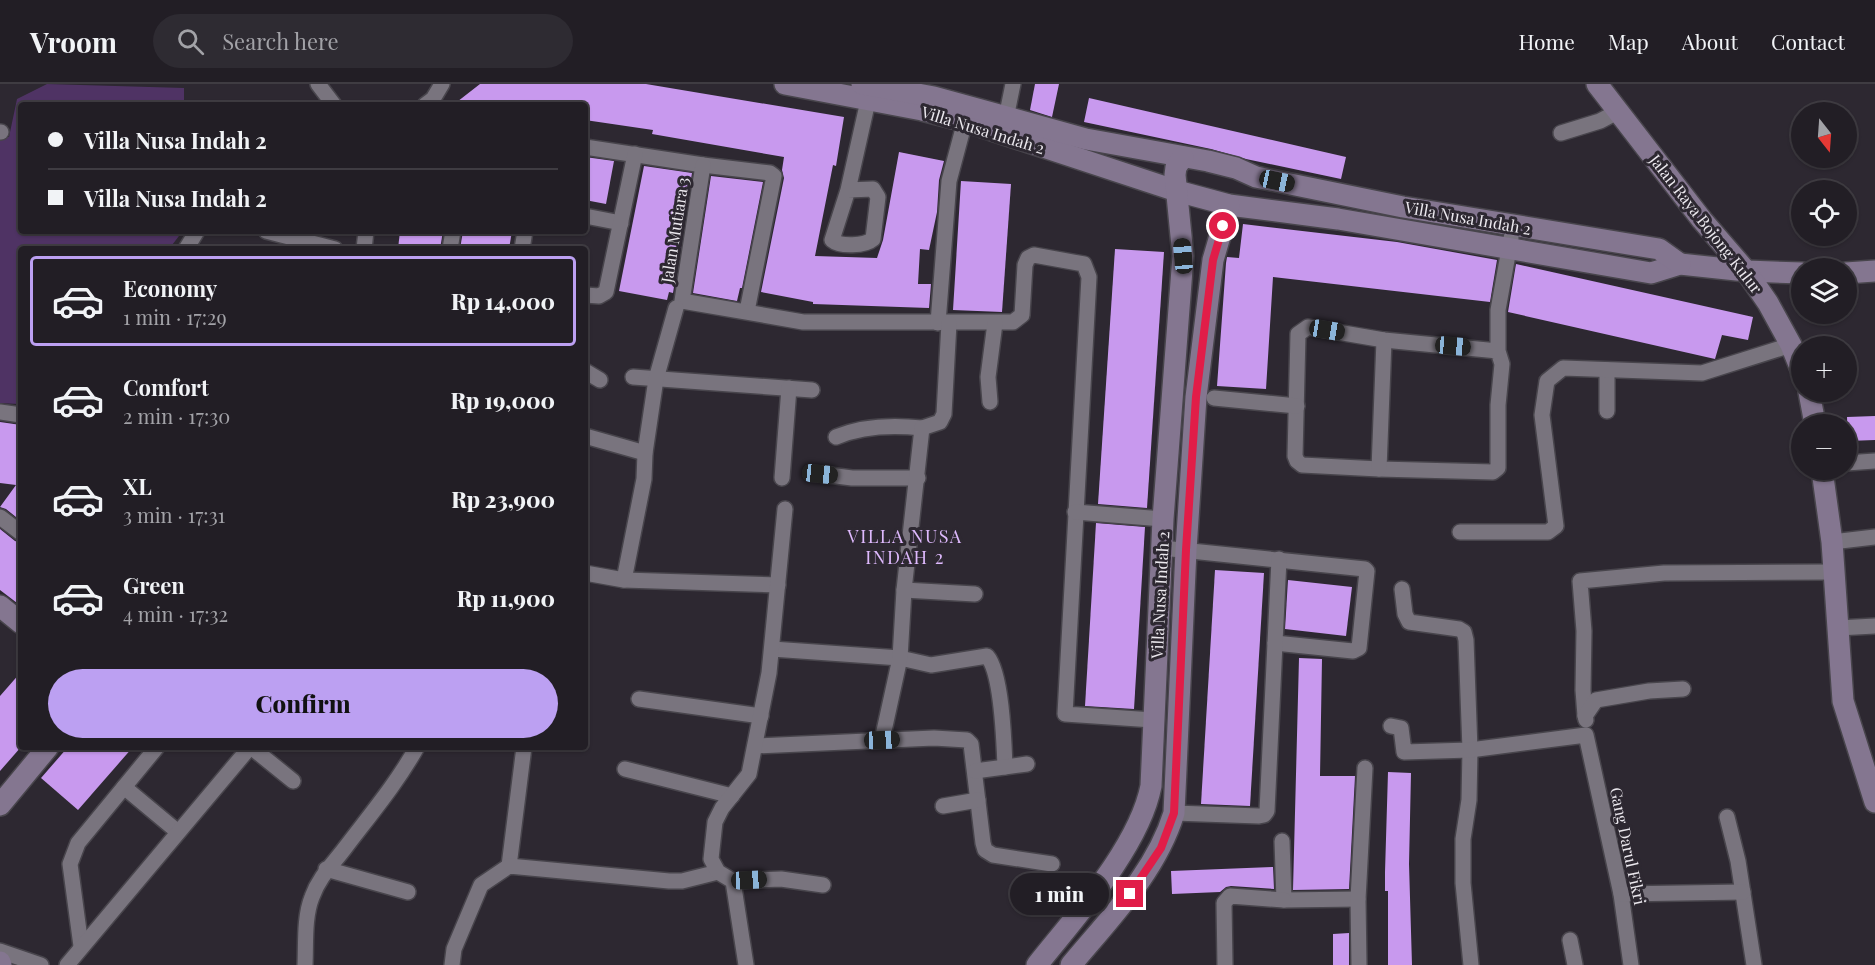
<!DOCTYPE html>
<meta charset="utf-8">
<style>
body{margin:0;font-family:"Playfair Display",serif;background:#2e2b32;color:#f1f3f6;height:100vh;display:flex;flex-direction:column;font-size:22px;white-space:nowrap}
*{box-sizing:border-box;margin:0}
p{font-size:20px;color:#a2a2a7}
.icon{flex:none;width:33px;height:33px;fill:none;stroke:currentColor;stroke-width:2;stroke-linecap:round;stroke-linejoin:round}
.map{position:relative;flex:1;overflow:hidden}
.details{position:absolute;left:18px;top:162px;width:570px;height:504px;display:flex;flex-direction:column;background:#221e25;border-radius:6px;box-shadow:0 2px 4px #0004,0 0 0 2px #3f3c42}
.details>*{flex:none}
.top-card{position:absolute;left:18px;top:18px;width:570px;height:132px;border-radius:6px;box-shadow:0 2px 4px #0004,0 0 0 2px #3f3c42;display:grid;align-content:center;height:132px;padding:0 30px;background:#221e25}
.needle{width:39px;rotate:163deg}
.tools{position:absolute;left:1791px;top:18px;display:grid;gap:12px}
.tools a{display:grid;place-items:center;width:66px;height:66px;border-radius:50%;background:#221e25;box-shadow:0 2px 4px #0004,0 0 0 2px #3f3c42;font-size:30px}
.end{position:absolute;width:27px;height:27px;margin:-14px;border:8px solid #e11d48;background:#fff;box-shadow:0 0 0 3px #fff}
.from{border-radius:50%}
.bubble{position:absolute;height:42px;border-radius:21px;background:#221e25;box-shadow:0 2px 4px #0004,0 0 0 2px #3f3c42;font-size:20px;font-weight:800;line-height:42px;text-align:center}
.car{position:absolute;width:18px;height:36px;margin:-18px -9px;border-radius:8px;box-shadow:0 0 4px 2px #0007;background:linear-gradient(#222 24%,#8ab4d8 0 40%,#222 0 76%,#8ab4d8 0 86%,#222 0)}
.top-card b{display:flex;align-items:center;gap:21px;height:57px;font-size:22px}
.top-card b+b{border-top:2px solid #3f3c42}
.top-card i{width:15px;height:15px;background:#f1f3f6}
ul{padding:10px 0 0;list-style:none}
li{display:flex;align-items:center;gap:18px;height:90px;margin:0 12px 9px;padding:0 18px;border:3px solid transparent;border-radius:6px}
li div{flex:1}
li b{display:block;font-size:22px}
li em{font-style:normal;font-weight:800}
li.current{border-color:#bca0f2}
li>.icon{width:54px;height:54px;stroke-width:1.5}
.primary-button{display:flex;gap:12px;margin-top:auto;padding:12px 30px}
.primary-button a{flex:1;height:69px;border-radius:36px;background:#bca0f2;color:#111;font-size:24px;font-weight:800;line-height:69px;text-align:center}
header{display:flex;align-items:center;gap:36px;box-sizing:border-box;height:84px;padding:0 30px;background:#221e25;border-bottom:2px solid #3f3c42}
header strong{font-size:28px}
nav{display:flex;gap:33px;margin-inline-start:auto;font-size:21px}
.search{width:420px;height:54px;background:#2e2b32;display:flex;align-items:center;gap:15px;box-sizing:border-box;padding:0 21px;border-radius:33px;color:#a2a2a7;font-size:22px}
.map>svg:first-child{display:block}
</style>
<header>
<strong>Vroom</strong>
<div class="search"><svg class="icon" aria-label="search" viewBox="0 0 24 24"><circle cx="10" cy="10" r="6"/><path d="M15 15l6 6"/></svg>Search here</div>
<nav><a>Home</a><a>Map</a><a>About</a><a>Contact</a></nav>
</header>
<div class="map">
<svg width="1875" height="881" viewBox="0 0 1875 881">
<rect width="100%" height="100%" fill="#2d2831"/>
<!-- green -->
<polygon fill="#4f3364" points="47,0 184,4 184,21 21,21 21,147 182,148 169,165 21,165 21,315 18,320 0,319 0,53 9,53 17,15"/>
<!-- building -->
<g fill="#c899ee">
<polygon points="480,0 646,0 844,33 836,82 833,81 815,172 877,174 883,156 899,68 944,77 939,96 937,128 929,166 920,165 918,200 931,200 929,224 813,220 813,218 761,208 784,94 782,86 784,73 652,50 653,46 585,36 585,21 453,21"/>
<polygon points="1035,0 1059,0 1052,33 1030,26"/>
<polygon points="1089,14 1346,73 1341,95 1246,75 1211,65 1084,38"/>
<polygon points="585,73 614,77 606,120 585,116"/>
<polygon points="644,82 692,89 673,209 669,208 667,216 619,207"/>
<polygon points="711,92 763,98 742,204 740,204 737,217 693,209"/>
<polygon points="961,97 1011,100 1002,228 953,226"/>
<polygon points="1243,140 1397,158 1497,176 1490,218 1273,193 1266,305 1217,302 1226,179 1227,173 1239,174"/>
<polygon points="400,147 443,147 440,165 398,165"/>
<polygon points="463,147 512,147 509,165 460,165"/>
<polygon points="1115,165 1164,168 1147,424 1098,420"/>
<polygon points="1516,180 1753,233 1748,256 1722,251 1715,275 1508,228"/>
<polygon points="1875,332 1875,356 1848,357 1847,333"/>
<polygon points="0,338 21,341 21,437 6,425 0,423 16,401 0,399"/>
<polygon points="1096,439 1145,443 1134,625 1085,622"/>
<polygon points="0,445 15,457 21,459 21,522 0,506"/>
<polygon points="1215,486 1264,489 1250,722 1201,720"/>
<polygon points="1288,496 1352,503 1346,552 1285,545"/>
<polygon points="1299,574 1322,575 1320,692 1355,692 1349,805 1293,806"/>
<polygon points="21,588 21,663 0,687 0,612"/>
<polygon points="68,663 133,663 78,726 41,694"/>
<polygon points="1388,688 1411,689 1409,780 1412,881 1388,881 1388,807 1385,807 1385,788"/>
<polygon points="1273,783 1274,805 1231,802 1226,803 1220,808 1172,810 1171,787"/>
<polygon points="1349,849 1349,881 1333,881 1333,850"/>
</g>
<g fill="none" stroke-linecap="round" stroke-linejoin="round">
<!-- street casing -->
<g stroke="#48454c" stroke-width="18">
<g id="street">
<polyline points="318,0 334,21"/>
<polyline points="425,21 433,15 442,0"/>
<polyline points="1006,34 1013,0"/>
<polyline points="0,48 1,48"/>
<polyline points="1561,49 1600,37 1617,28"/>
<polyline points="585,63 703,81 770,89 774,92 747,227"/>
<polyline points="703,81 682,217 803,238 1013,238 1022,231 1025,181 1028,174 1034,171 1084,180 1089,193 1065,630 1153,636"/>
<path d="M 848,106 L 832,156 C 840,163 865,162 873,155 L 878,113 L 873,105 L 848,106 L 870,8"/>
<polyline points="585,132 621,139"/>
<polyline points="266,147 335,165"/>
<polyline points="186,165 197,147"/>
<polyline points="364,165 366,147"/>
<polyline points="450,165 453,147"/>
<polyline points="522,165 525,147"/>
<polyline points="585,211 599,212 606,208 635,70"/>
<polyline points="938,239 949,97 965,37"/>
<polyline points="1498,267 1384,256 1308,243 1298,250 1295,372 1297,377 1302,381 1379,385 1493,388 1498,384 1498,321 1502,280 1498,267 1498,226 1511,154"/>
<polyline points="585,287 600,296"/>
<polyline points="633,293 812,306"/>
<polyline points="1214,314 1297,322"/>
<polyline points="990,318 988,293 995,239"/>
<polyline points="1607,327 1607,286"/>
<polyline points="0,328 21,331"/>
<polyline points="585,352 645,369"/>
<path d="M 836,353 C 862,342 894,341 922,344"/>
<polyline points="1846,379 1875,377"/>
<polyline points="1379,385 1384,256"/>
<polyline points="821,390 852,394 918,394"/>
<polyline points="782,394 789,304"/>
<polyline points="1075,428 1163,435"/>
<polyline points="0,433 21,449"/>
<polyline points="1460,448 1548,448 1556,442 1542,331 1547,297 1563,284 1702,289 1791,261"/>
<polyline points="1832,458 1875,453"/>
<polyline points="1162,464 1365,485 1367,487 1359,564 1353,567 1275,559"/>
<polyline points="585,489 624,496 778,501"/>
<polyline points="624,496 644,395 645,369 656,295 676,224"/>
<polyline points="1402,505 1405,530 1409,538 1459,545 1464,548 1466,556 1470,666 1469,716 1463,755 1463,799 1471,881"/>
<polyline points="904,506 975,510"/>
<polyline points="1838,544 1875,542"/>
<path d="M 772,565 L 900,574 L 931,581 L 987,572 C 1002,589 1004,658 1005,683"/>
<polyline points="639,615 761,632"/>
<polyline points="1585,632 1583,606 1584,547 1580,497 1664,489 1834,488"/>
<polyline points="1586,636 1585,632 1596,616 1649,607 1683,605"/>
<polyline points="1391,642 1401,644 1404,668 1470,666 1586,651 1621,810 1631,881"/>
<polyline points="882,656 900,574 904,506 922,344 940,338 944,330 949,239"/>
<polyline points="755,662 934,654 967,656 971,660 983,759 985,766 993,771 1052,780"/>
<polyline points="251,663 293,697"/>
<polyline points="625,685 732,712"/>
<polyline points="975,687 1027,680"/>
<polyline points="124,703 178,748"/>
<polyline points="943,722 978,716"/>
<polyline points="1174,729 1259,732 1264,731 1267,727 1279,475"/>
<polyline points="1727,733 1738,777 1754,881"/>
<polyline points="1282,757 1284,816 1358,815"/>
<polyline points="509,782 524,663"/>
<polyline points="326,785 408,808"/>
<polyline points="733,797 781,795 823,801"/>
<polyline points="1621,810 1743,808"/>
<polyline points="1570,856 1575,881"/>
<polyline points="81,862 70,780 78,759 157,663"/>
<polyline points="0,867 41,881"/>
<polyline points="67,881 250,663"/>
<path d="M 305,881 C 306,859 304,833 312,813 C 319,793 333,780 345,764 C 370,731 397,699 417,663"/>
<polyline points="452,881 454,865 481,801 509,782 669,797 682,797 718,788"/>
<polyline points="746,881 733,797 718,788 711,775 715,738 722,724 749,690 769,589 785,425"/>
<polyline points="1225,881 1224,819 1230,812 1284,816"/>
<polyline points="1359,881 1358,815 1365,684"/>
</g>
</g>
<!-- secondary casing -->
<g stroke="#48454c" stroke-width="24">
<g id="secondary">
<polyline points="785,0 922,26 965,37 1177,107 1229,121 1338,135 1651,189 1680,180 1746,187 1802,189"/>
<polyline points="862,0 934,13 1086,55 1208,77 1236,84 1256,93 1403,123 1659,165 1680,180"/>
<polyline points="1597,0 1702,136 1746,187 1768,219 1791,261 1802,288"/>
<polyline points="1846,189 1875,187"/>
<polyline points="1809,308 1815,340"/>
<polyline points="1822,386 1832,458 1843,617 1875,718"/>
<polyline points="0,522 21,539"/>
<polyline points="0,721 48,663"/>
<polyline points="0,878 1,881"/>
<path d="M 1037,881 C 1076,832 1139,763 1151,702 L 1163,435 L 1183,172 L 1175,91 L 1176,83 L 1183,73"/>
<path d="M 1071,881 C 1110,834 1156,788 1174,729 L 1186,466 L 1196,313 L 1213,176 L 1229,121"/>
</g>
</g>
<!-- street -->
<use href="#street" stroke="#79747e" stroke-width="15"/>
<!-- secondary -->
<use href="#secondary" stroke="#847690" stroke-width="21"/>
</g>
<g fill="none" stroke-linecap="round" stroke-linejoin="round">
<!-- route -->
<polyline stroke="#e11d48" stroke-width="8" points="1130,810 1161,764 1174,729 1186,466 1196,313 1213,176 1223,142"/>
</g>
<g text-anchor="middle" stroke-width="6" stroke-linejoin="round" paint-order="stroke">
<!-- street labels -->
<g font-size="16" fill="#ebe8ee" stroke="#2d2831">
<text transform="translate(983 46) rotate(17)" y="6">Villa Nusa Indah 2</text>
<text transform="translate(1468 134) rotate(10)" y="6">Villa Nusa Indah 2</text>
<text transform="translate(1706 140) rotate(52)" y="6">Jalan Raya Bojong Kulur</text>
<text transform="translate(675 146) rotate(-81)" y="6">Jalan Mutiara 3</text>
<text transform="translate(1160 511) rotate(-87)" y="6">Villa Nusa Indah 2</text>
<text transform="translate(1628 762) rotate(78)" y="6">Gang Darul Fikri</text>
</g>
<!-- neighbourhood labels -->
<g font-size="18" letter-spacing="1.5" fill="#deb9fd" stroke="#2d2831">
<text x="905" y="459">VILLA NUSA<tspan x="905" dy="21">INDAH 2</tspan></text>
</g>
</g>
</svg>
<div class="tools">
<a><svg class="needle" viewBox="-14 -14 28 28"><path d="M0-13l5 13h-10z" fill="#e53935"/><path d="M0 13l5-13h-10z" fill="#a2a2a7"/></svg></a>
<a><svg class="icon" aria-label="locate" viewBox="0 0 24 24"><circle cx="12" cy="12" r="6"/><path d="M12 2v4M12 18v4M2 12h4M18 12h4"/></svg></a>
<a><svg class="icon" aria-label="layers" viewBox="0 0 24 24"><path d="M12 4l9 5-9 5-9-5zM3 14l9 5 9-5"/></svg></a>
<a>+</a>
<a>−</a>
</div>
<i class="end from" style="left:1223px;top:142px"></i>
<i class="end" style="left:1130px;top:810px"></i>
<div class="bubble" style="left:1010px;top:789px;width:99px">1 min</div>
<i class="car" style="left:1277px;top:97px;rotate:102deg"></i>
<i class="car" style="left:1183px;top:172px;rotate:355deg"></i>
<i class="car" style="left:1327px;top:246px;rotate:99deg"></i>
<i class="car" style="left:1453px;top:262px;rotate:95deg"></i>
<i class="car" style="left:820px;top:390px;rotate:96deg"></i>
<i class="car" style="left:882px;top:656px;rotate:88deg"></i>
<i class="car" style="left:749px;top:796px;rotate:87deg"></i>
<div class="top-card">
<b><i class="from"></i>Villa Nusa Indah 2</b>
<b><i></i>Villa Nusa Indah 2</b>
</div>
<section class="details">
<ul>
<li class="current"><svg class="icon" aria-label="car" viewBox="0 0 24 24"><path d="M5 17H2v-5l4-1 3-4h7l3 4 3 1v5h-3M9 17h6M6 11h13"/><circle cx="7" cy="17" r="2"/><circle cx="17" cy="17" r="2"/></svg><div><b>Economy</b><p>1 min · 17:29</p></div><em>Rp 14,000</em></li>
<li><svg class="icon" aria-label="car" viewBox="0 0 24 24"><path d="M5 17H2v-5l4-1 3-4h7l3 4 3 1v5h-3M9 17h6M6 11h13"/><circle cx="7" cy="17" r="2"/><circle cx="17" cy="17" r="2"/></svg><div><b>Comfort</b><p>2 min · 17:30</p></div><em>Rp 19,000</em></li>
<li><svg class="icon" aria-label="car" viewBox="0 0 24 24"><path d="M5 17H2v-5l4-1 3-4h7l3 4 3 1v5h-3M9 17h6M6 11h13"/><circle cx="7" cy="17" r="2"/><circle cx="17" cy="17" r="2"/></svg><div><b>XL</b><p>3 min · 17:31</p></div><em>Rp 23,900</em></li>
<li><svg class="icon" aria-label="car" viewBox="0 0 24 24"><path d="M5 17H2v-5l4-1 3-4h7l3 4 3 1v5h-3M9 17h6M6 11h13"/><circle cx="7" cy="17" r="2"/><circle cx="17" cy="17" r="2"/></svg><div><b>Green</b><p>4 min · 17:32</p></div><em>Rp 11,900</em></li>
</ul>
<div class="primary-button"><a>Confirm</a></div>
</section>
</div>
